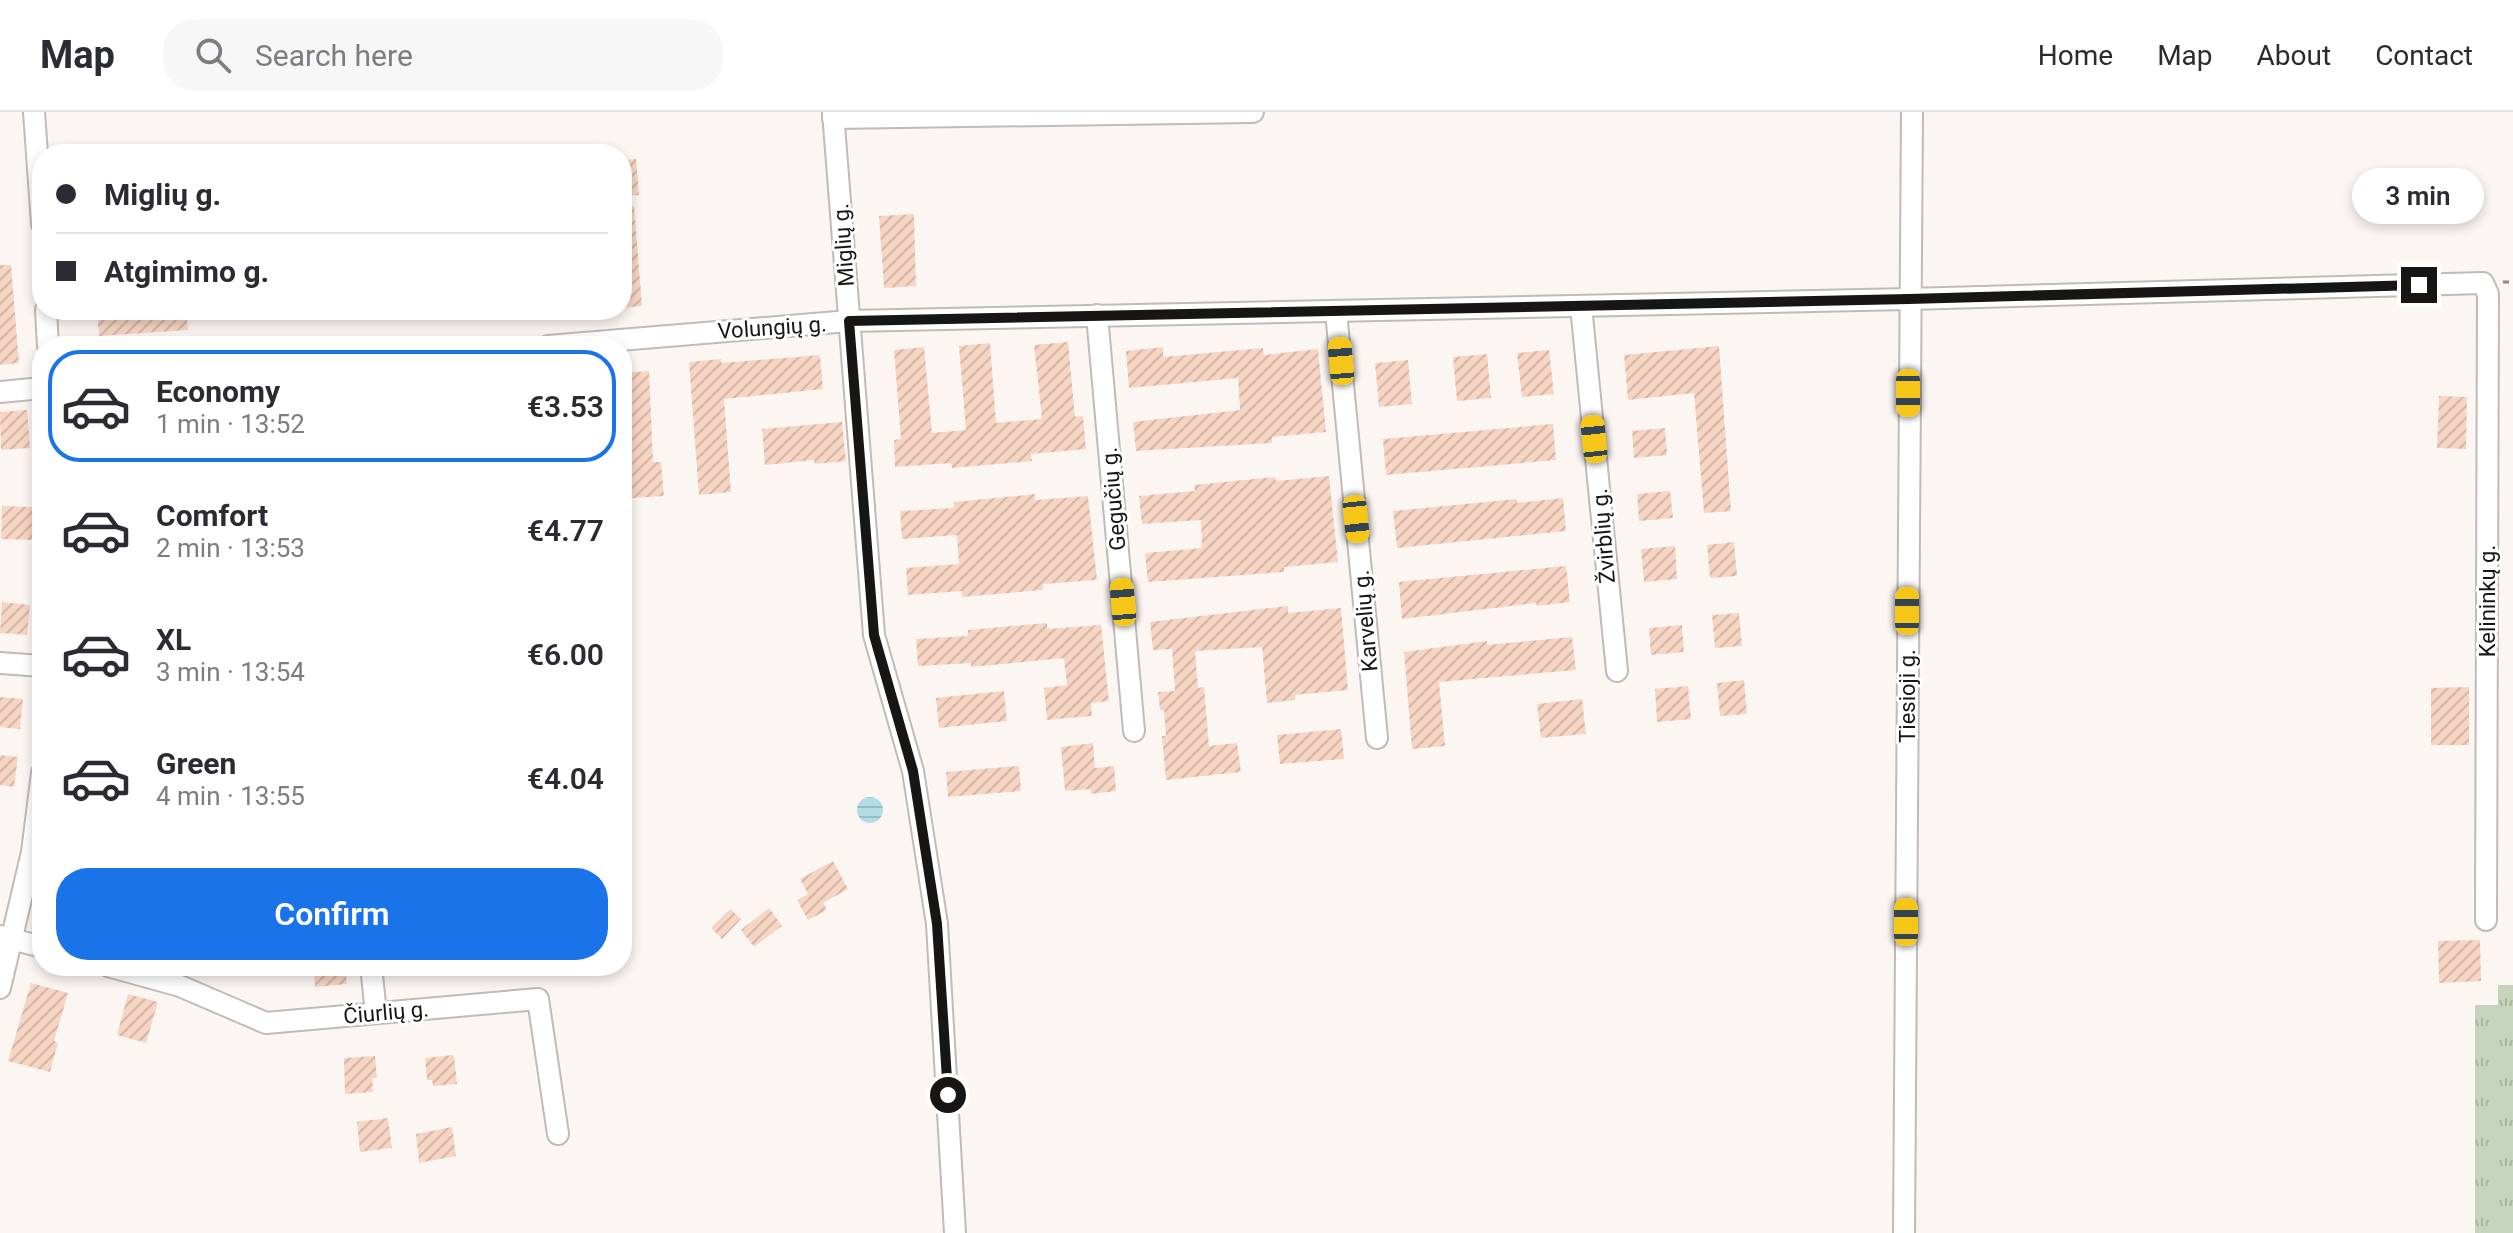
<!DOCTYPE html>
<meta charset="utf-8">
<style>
body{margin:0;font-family:Roboto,sans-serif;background:#f7f7f7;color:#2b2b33;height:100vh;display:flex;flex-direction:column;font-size:30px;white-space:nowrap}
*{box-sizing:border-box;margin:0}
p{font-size:26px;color:#7c7c81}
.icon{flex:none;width:44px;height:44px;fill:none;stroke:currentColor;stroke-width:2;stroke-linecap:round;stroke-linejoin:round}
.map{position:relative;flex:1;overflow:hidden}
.drawer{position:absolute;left:32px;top:224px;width:600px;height:640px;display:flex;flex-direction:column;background:#fff;border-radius:32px;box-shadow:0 4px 12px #0003}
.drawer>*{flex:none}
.guide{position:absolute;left:32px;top:32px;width:600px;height:176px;border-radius:32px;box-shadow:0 4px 12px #0003;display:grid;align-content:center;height:176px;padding:0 24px;background:#fff}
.end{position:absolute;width:36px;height:36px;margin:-18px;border:10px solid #171615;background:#fff;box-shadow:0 0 0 4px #fff}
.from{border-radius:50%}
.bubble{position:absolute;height:56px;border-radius:28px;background:#fff;box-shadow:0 4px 12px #0003;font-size:26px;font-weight:600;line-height:56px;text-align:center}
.car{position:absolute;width:24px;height:48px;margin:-24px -12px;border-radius:10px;box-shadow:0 0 6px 2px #0007;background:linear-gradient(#f5c518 24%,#345 0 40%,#f5c518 0 76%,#345 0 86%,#f5c518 0)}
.guide b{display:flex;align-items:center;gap:28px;height:76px;font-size:30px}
.guide b+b{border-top:2px solid #e1e1e2}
.guide i{width:20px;height:20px;background:#2b2b33}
ul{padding:14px 0 0;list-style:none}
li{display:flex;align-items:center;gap:24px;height:112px;margin:0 16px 12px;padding:0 8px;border:4px solid transparent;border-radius:32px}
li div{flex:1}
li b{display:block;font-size:30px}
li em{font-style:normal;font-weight:600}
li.current{border-color:#1a73e8}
li>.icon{width:72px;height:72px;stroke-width:1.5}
.cta{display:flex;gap:16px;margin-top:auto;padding:16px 24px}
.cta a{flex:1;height:92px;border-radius:32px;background:#1a73e8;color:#fff;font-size:32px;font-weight:600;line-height:92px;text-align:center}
header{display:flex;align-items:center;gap:48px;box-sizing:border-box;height:112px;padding:0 40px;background:#fff;border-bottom:2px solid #e1e1e2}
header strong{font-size:38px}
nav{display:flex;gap:44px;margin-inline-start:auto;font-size:28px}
.search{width:560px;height:72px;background:#f7f7f7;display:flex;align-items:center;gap:20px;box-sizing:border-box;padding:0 28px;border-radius:32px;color:#7c7c81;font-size:30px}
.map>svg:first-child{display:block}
</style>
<header>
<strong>Map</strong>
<div class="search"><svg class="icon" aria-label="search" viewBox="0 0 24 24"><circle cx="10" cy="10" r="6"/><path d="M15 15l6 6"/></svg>Search here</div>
<nav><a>Home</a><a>Map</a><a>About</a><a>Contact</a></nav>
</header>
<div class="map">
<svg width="2513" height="1121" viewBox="0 0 2513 1121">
<defs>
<pattern id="grass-tufts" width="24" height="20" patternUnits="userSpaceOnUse" patternTransform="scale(2)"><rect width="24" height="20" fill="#c6d4bb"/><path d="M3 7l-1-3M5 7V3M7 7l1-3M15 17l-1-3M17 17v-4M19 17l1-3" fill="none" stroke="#a9b5a0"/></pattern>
<pattern id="water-rules" width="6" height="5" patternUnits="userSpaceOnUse" patternTransform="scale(2)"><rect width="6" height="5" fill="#b3dce6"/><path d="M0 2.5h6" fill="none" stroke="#99bcc4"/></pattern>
<pattern id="building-hatch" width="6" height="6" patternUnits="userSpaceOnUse" patternTransform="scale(2)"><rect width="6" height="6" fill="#f7d5c3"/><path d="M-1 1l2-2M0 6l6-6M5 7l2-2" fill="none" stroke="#d3b6a7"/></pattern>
</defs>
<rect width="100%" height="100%" fill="#fcf6f3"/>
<!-- grass -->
<polygon fill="url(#grass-tufts)" points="2498,873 2513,873 2513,1121 2475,1121 2475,893 2498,893"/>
<!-- water -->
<circle fill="url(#water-rules)" cx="870" cy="698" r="13"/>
<!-- building -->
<g fill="url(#building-hatch)">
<polygon points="636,47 639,83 622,84 622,48"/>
<polygon points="622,94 634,94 642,194 622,196"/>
<polygon points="914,102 916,174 884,176 879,104"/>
<polygon points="0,153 11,153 19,251 0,253"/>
<polygon points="97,198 186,198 188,218 99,224"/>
<polygon points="1068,230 1075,305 1083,304 1086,337 1031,342 1032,349 952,356 951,351 895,355 894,328 901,327 894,238 924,235 932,321 966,318 959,234 990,231 996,311 1042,307 1034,233"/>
<polygon points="1719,234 1731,399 1704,401 1694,281 1628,288 1624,243"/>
<polygon points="1163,235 1163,245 1263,236 1264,243 1318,237 1326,320 1272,325 1272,331 1136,339 1133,310 1240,298 1238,266 1129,276 1126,239"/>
<polygon points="1549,238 1554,282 1522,285 1517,241"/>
<polygon points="1487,242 1491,286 1457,289 1453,245"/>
<polygon points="820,243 823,277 724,287 731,380 699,383 689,250 721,247 721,251"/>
<polygon points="1408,248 1412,292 1379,295 1375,251"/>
<polygon points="649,259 653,350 661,350 664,384 632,386 629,341 622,342 622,261"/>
<polygon points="2439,284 2467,285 2466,337 2437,336"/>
<polygon points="27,298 30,336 1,338 0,300"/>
<polygon points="842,310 846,349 815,352 814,348 765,353 762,317"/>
<polygon points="1553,312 1556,348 1386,363 1383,327"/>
<polygon points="1665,316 1667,343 1634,346 1632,319"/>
<polygon points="1329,364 1338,450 1284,455 1284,460 1148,470 1145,441 1202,436 1201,408 1142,412 1139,384 1195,379 1194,373 1275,365 1276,369"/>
<polygon points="1670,379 1673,406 1639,409 1637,382"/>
<polygon points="1035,382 1035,388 1088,384 1097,468 1043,472 1043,478 962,485 962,479 908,483 906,456 959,452 957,423 902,427 900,399 954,396 954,390"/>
<polygon points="1563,386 1566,419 1397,436 1393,399 1517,387 1517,391"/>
<polygon points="2,394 32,395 32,428 1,427"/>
<polygon points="1734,430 1737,464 1710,466 1707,433"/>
<polygon points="1675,434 1677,467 1644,470 1641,437"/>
<polygon points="1566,454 1570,490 1537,494 1536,491 1402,507 1399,470"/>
<polygon points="2,490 30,493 27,523 0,521"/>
<polygon points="1288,494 1288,501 1341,496 1348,578 1295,583 1295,588 1267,591 1262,535 1195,539 1198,576 1204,575 1209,634 1237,631 1241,660 1166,668 1162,624 1166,624 1164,598 1160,598 1158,580 1175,579 1172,537 1153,538 1150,510"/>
<polygon points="1739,501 1742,534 1715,536 1712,503"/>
<polygon points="1047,511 1047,517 1101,513 1109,589 1091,591 1092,604 1047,608 1044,576 1067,573 1064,546 971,555 971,551 918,554 916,527 968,524 968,518"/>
<polygon points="1682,513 1684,540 1651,543 1649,516"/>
<polygon points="1572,525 1576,558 1439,570 1445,634 1412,637 1404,540 1487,529 1487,533"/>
<polygon points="1744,568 1747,602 1720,604 1717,571"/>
<polygon points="1688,574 1691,607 1657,610 1655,577"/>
<polygon points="2469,575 2469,633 2431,633 2431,576"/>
<polygon points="1004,579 1007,609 939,616 936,586"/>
<polygon points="0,585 23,587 20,617 0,615"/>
<polygon points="1582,587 1586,622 1541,626 1537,592"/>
<polygon points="1341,617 1344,647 1280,652 1277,623"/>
<polygon points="1093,631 1095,656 1114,654 1116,679 1091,682 1091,677 1065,679 1061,635"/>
<polygon points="0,643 18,645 14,675 0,673"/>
<polygon points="1019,654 1021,679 948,685 946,660"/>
<polygon points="833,749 848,777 823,791 827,798 808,808 797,788 808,782 800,767"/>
<polygon points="769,796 782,814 754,835 741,818"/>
<polygon points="730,797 741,807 722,827 711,816"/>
<polygon points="2480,828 2481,869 2439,871 2438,829"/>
<polygon points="313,854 345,854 347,872 315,875"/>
<polygon points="31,871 68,881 54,929 58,931 50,960 8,949"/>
<polygon points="128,882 158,890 146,931 117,923"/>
<polygon points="454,943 457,972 433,974 432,968 427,968 425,946"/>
<polygon points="375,944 377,966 372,966 373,980 345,982 344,946"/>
<polygon points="388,1006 392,1036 360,1040 357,1010"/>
<polygon points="452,1015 456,1044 419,1051 416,1022"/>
</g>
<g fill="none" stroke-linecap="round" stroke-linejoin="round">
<!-- minor casing -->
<g stroke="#c0bbb8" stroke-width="24">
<g id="minor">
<polyline points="34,0 42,112"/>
<polyline points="833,0 874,523 913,659 937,812 955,1121"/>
<polyline points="833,6 1253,0"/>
<polyline points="1581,194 1617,559"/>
<polyline points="46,198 48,234"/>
<polyline points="1336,200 1377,626"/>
<polyline points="1097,203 1134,619"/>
<polyline points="548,234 849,209 1909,187 2483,171 2488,182 2486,808"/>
<polyline points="0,280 42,276"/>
<polyline points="0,551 42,554"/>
<polyline points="0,824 42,835"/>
<polyline points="108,854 180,874 266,911 538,887 558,1022"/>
<polyline points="371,854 376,901"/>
<polyline points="0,876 32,740 42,661"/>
<polyline points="1904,1121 1912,0"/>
</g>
</g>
<!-- path -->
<polyline stroke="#8f8b89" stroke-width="3" stroke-dasharray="6 4" stroke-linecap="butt" points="2503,170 2513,170"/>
<!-- minor -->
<use href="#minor" stroke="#fff" stroke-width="20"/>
</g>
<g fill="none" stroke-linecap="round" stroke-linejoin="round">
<!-- route -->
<polyline stroke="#171615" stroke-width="10" points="948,983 937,812 913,659 874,523 849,209 1909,187 2419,173"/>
</g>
<g text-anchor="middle" stroke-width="6" stroke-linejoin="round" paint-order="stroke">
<!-- street labels -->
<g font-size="22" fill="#171615" stroke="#fff">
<text transform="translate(843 133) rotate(-94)" y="8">Miglių g.</text>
<text transform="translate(772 215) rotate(-4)" y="8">Volungių g.</text>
<text transform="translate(1113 387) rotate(-95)" y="8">Gegučių g.</text>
<text transform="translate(1603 424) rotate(-95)" y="8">Žvirblių g.</text>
<text transform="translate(2487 489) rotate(-90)" y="8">Kelininkų g.</text>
<text transform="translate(1365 509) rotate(-95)" y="8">Karvelių g.</text>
<text transform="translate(1907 584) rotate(-90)" y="8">Tiesioji g.</text>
<text transform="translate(386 900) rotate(-5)" y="8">Čiurlių g.</text>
</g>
</g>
</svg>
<i class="end from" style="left:948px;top:983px"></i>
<i class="end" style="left:2419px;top:173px"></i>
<div class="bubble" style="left:2352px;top:56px;width:132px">3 min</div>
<i class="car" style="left:1341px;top:249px;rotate:355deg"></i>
<i class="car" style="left:1908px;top:281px;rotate:180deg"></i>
<i class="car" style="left:1594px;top:327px;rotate:354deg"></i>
<i class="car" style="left:1356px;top:407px;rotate:174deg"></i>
<i class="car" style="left:1123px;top:490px;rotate:355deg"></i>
<i class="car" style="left:1907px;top:499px;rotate:0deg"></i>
<i class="car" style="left:1906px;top:810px;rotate:0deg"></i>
<div class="guide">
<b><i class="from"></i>Miglių g.</b>
<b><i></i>Atgimimo g.</b>
</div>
<section class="drawer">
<ul>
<li class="current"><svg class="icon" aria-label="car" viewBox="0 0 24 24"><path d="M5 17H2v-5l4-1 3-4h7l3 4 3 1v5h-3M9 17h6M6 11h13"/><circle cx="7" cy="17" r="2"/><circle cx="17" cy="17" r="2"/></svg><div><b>Economy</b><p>1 min · 13:52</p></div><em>€3.53</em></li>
<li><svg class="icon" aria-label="car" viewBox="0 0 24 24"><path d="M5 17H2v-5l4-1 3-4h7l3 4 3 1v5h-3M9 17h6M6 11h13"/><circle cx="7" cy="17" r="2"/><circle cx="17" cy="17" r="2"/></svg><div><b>Comfort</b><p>2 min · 13:53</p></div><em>€4.77</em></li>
<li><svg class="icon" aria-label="car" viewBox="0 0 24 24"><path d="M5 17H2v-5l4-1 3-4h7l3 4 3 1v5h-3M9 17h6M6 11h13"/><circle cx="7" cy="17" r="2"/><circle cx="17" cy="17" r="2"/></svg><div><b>XL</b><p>3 min · 13:54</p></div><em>€6.00</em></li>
<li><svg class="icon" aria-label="car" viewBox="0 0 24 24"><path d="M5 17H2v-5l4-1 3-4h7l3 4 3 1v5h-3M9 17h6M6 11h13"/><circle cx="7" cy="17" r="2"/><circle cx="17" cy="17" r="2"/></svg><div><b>Green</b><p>4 min · 13:55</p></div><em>€4.04</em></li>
</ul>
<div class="cta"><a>Confirm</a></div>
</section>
</div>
